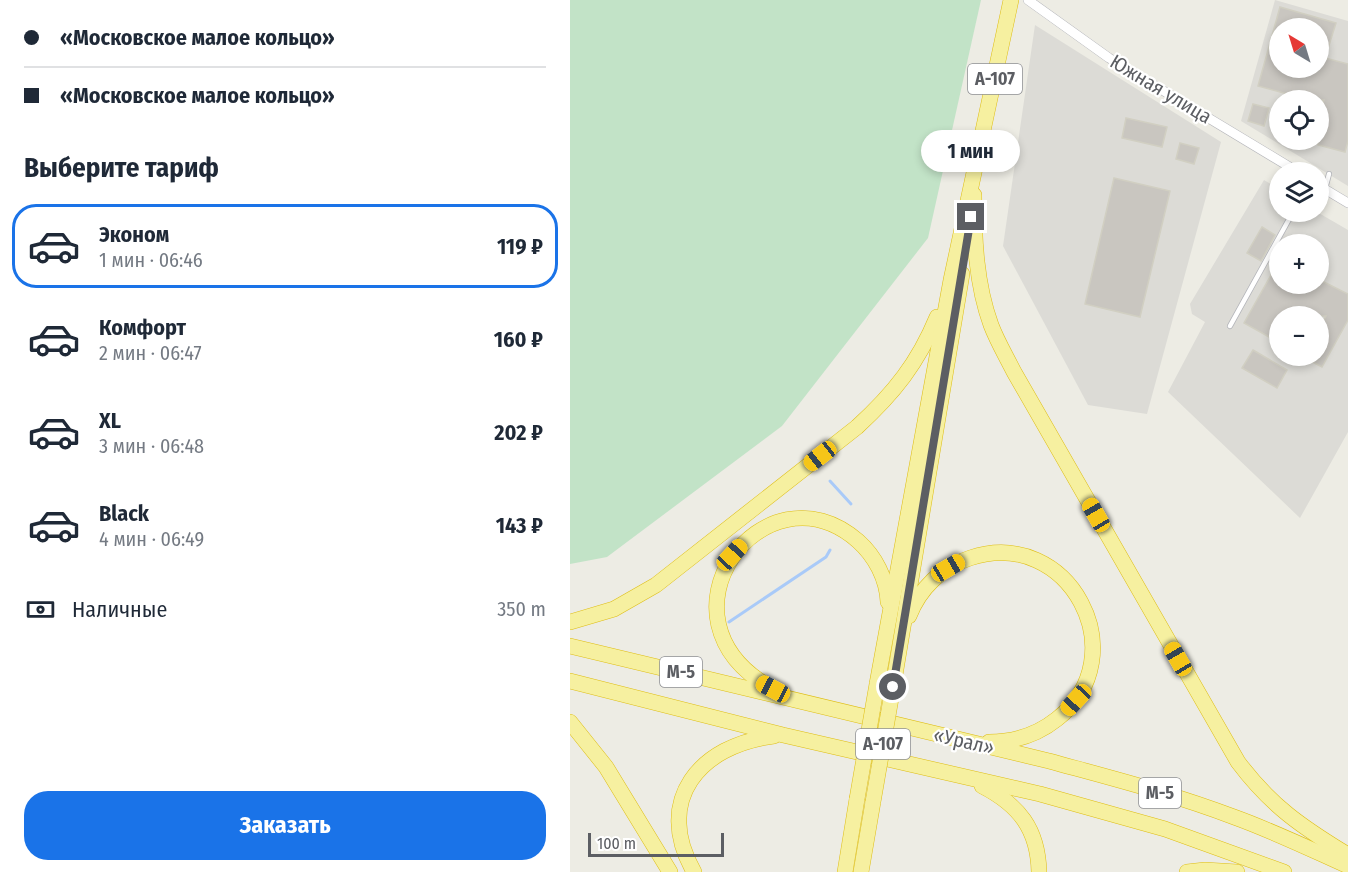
<!DOCTYPE html>
<html lang="ru">
<meta charset="utf-8">
<style>
body{margin:0;font-family:"Fira Sans Condensed",sans-serif;background:#f2f2f3;color:#1f2937;height:100vh;display:flex;flex-direction:column;font-size:22px;white-space:nowrap}
*{box-sizing:border-box;margin:0}
p{font-size:20px;color:#747a83}
.icon{flex:none;width:33px;height:33px;fill:none;stroke:currentColor;stroke-width:2;stroke-linecap:round;stroke-linejoin:round}
.map{position:relative;flex:1;overflow:hidden}
.sheet{display:flex;flex-direction:column;background:#fff;width:570px}
.sheet>*{flex:none}
.guide{display:grid;align-content:center;height:132px;padding:0 24px;background:#fff}
.needle{width:39px;rotate:322deg}
.controls{position:absolute;left:699px;top:18px;display:grid;gap:12px}
.controls a{display:grid;place-items:center;width:60px;height:60px;border-radius:50%;background:#fff;box-shadow:0 3px 9px #0003;font-size:30px}
.scale{position:absolute;left:18px;bottom:15px;width:136px;box-sizing:border-box;padding-left:6px;border:3px solid #5c5e63;border-top:0;font-size:16px;line-height:21px;white-space:nowrap;color:#5c5e63;-webkit-text-stroke:4px #fff;paint-order:stroke}
.end{position:absolute;width:27px;height:27px;margin:-14px;border:8px solid #5c5e63;background:#fff;box-shadow:0 0 0 3px #fff}
.from{border-radius:50%}
.bubble{position:absolute;height:42px;border-radius:21px;background:#fff;box-shadow:0 3px 9px #0003;font-size:20px;font-weight:700;line-height:42px;text-align:center}
.car{position:absolute;width:18px;height:36px;margin:-18px -9px;border-radius:8px;box-shadow:0 0 4px 2px #0007;background:linear-gradient(#f5c518 24%,#345 0 40%,#f5c518 0 76%,#345 0 86%,#f5c518 0)}
.guide b{display:flex;align-items:center;gap:21px;height:57px;font-size:22px}
.guide b+b{border-top:2px solid #e0e1e3}
.guide i{width:15px;height:15px;background:#1f2937}
ul{padding:0;list-style:none}
li{display:flex;align-items:center;gap:18px;height:84px;margin:0 12px 9px;padding:0 12px;border:3px solid transparent;border-radius:24px}
li div{flex:1}
li b{display:block;font-size:22px}
li em{font-style:normal;font-weight:700}
li.on{border-color:#1a73e8}
li>.icon{width:54px;height:54px;stroke-width:1.5}
h2{padding:0 24px;font-size:27px;line-height:72px}
.pay{display:flex;align-items:center;gap:15px;height:66px;padding:0 24px;font-size:22px}
.pay p{margin-inline-start:auto}
.cta{display:flex;gap:12px;margin-top:auto;padding:12px 24px}
.cta a{flex:1;height:69px;border-radius:24px;background:#1a73e8;color:#fff;font-size:24px;font-weight:700;line-height:69px;text-align:center}
main{display:flex;flex:1;min-height:0}
.map>svg:first-child{display:block}
</style>
<main>
<section class="sheet">
<div class="guide">
<b><i class="from"></i>«Московское малое кольцо»</b>
<b><i></i>«Московское малое кольцо»</b>
</div>
<h2>Выберите тариф</h2>
<ul>
<li class="on"><svg class="icon" aria-label="car" viewBox="0 0 24 24"><path d="M5 17H2v-5l4-1 3-4h7l3 4 3 1v5h-3M9 17h6M6 11h13"/><circle cx="7" cy="17" r="2"/><circle cx="17" cy="17" r="2"/></svg><div><b>Эконом</b><p>1 мин · 06:46</p></div><em>119 ₽</em></li>
<li><svg class="icon" aria-label="car" viewBox="0 0 24 24"><path d="M5 17H2v-5l4-1 3-4h7l3 4 3 1v5h-3M9 17h6M6 11h13"/><circle cx="7" cy="17" r="2"/><circle cx="17" cy="17" r="2"/></svg><div><b>Комфорт</b><p>2 мин · 06:47</p></div><em>160 ₽</em></li>
<li><svg class="icon" aria-label="car" viewBox="0 0 24 24"><path d="M5 17H2v-5l4-1 3-4h7l3 4 3 1v5h-3M9 17h6M6 11h13"/><circle cx="7" cy="17" r="2"/><circle cx="17" cy="17" r="2"/></svg><div><b>XL</b><p>3 мин · 06:48</p></div><em>202 ₽</em></li>
<li><svg class="icon" aria-label="car" viewBox="0 0 24 24"><path d="M5 17H2v-5l4-1 3-4h7l3 4 3 1v5h-3M9 17h6M6 11h13"/><circle cx="7" cy="17" r="2"/><circle cx="17" cy="17" r="2"/></svg><div><b>Black</b><p>4 мин · 06:49</p></div><em>143 ₽</em></li>
</ul>
<div class="pay"><svg class="icon" aria-label="cash" viewBox="0 0 24 24"><path d="M3 7h18v10H3z"/><circle cx="12" cy="12" r="2"/></svg>Наличные<p>350 m</p></div>
<div class="cta"><a>Заказать</a></div>
</section>
<div class="map">
<svg width="778" height="872" viewBox="0 0 778 872">
<rect width="100%" height="100%" fill="#edece4"/>
<!-- industrial -->
<g fill="#dcdbd6" fill-rule="evenodd">
<path d="M 705,0 L 778,21 L 778,186 L 671,121 ZM 710,28 L 748,28 L 748,68 L 710,68 ZM 710,100 L 748,100 L 748,140 L 710,140 Z"/>
<polygon points="465,25 651,142 577,414 518,405 433,246"/>
<path d="M 694,180 L 709,189 L 710,212 L 747,212 L 778,230 L 778,432 L 730,518 L 598,392 L 635,322 L 622,314 L 620,304 ZM 710,244 L 748,244 L 748,284 L 710,284 ZM 710,316 L 748,316 L 748,356 L 710,356 Z"/>
</g>
<!-- green -->
<polygon fill="#c2e3c7" points="0,0 411,0 358,238 212,426 37,557 0,564"/>
<g fill="none" stroke-linecap="round" stroke-linejoin="round">
<!-- stream -->
<g stroke="#a9caf8" stroke-width="3">
<polyline points="260,481 281,504"/>
<polyline points="159,622 256,557 260,550"/>
</g>
</g>
<!-- building -->
<g fill="#c9c6c0" stroke="#d1cfc2" stroke-width="1.5" fill-rule="evenodd">
<path d="M 710,7 L 766,23 L 755,58 L 778,64 L 778,141 L 775,152 L 748,145 L 748,121 L 754,100 L 724,100 L 725,96 L 688,86 ZM 710,28 L 748,28 L 748,68 L 710,68 Z"/>
<polygon points="683,104 699,108 694,126 678,121"/>
<polygon points="556,118 597,127 592,147 552,138"/>
<polygon points="610,143 629,148 624,164 606,159"/>
<polygon points="544,178 600,191 570,317 515,304"/>
<polygon points="692,227 705,235 691,261 677,253"/>
<polygon points="710,259 710,284 748,284 748,279 778,294 778,320 752,367 731,356 748,356 748,330 756,316 710,316 710,343 674,323"/>
<polygon points="683,350 717,370 707,388 672,368"/>
</g>
<g fill="none" stroke-linecap="round" stroke-linejoin="round">
<!-- service casing -->
<g stroke="#b4b5ba" stroke-width="6">
<g id="service">
<polyline points="755,189 759,174"/>
<polyline points="660,326 723,212"/>
</g>
</g>
<!-- minor casing -->
<g stroke="#b4b5ba" stroke-width="10">
<g id="minor">
<polyline points="458,0 539,58 728,172"/>
<polyline points="748,185 778,203"/>
</g>
</g>
<!-- trunk casing -->
<g stroke="#debd13" stroke-width="16">
<g id="trunk">
<path d="M 404,195 C 404,238 406,284 421,325 C 427,341 436,356 444,372 L 668,762 C 701,806 732,827 778,855"/>
<path d="M 339,616 C 350,588 372,567 400,558 C 499,525 568,656 487,719 C 467,735 444,742 419,742"/>
<path d="M 0,622 L 44,609 L 86,585 L 287,427 C 324,393 348,363 367,317"/>
<path d="M 0,646 L 479,761 C 541,778 604,794 664,817 C 703,831 740,849 778,866"/>
<polyline points="0,681 213,735 470,794 595,829 714,872"/>
<polyline points="307,684 381,280 441,0"/>
<polyline points="323,687 392,274"/>
<path d="M 203,689 C 74,619 194,459 288,541 C 305,556 317,579 318,602"/>
<polyline points="0,722 36,767 100,872"/>
<path d="M 412,786 C 449,805 468,829 469,872"/>
<path d="M 124,872 C 83,800 130,745 204,736"/>
<polyline points="275,872 287,799"/>
<polyline points="291,872 303,802"/>
<polyline points="617,872 635,870 667,872"/>
</g>
</g>
<!-- service -->
<use href="#service" stroke="#fff" stroke-width="4.5"/>
<!-- minor -->
<use href="#minor" stroke="#fff" stroke-width="9"/>
<!-- trunk -->
<use href="#trunk" stroke="#f6f0a0" stroke-width="15"/>
<!-- trunk-bridge casing -->
<g stroke="#debd13" stroke-width="16" stroke-linecap="butt">
<g id="trunk-bridge">
<polyline points="287,799 307,684"/>
<polyline points="303,802 323,687"/>
</g>
</g>
<!-- trunk-bridge -->
<use href="#trunk-bridge" stroke="#f6f0a0" stroke-width="15"/>
</g>
<g fill="none" stroke-linecap="round" stroke-linejoin="round">
<!-- route -->
<polyline stroke="#5c5e63" stroke-width="8" points="323,687 401,217"/>
</g>
<g text-anchor="middle" stroke-width="4.5" stroke-linejoin="round" paint-order="stroke">
<!-- shield labels -->
<g fill="#fff" stroke="#8d8e92" stroke-width="1.5">
<rect x="398" y="64" width="54" height="30" rx="4.5"/>
<rect x="90" y="657" width="42" height="30" rx="4.5"/>
<rect x="286" y="729" width="54" height="30" rx="4.5"/>
<rect x="569" y="778" width="42" height="30" rx="4.5"/>
</g>
<g font-size="18" font-weight="bold" fill="#5c5e63">
<text x="425" y="85">А-107</text>
<text x="111" y="678">М-5</text>
<text x="313" y="750">А-107</text>
<text x="590" y="799">М-5</text>
</g>
<!-- street labels -->
<g font-size="20" fill="#5c5e63" stroke="#fff">
<text transform="translate(591 89) rotate(31)" y="7">Южная улица</text>
<text transform="translate(394 741) rotate(13)" y="7">«Урал»</text>
</g>
</g>
</svg>
<div class="controls">
<a><svg class="needle" viewBox="-14 -14 28 28"><path d="M0-13l5 13h-10z" fill="#e53935"/><path d="M0 13l5-13h-10z" fill="#747a83"/></svg></a>
<a><svg class="icon" aria-label="locate" viewBox="0 0 24 24"><circle cx="12" cy="12" r="6"/><path d="M12 2v4M12 18v4M2 12h4M18 12h4"/></svg></a>
<a><svg class="icon" aria-label="layers" viewBox="0 0 24 24"><path d="M12 4l9 5-9 5-9-5zM3 14l9 5 9-5"/></svg></a>
<a>+</a>
<a>−</a>
</div>
<div class="scale">100 m</div>
<i class="end from" style="left:323px;top:687px"></i>
<i class="end" style="left:401px;top:217px"></i>
<div class="bubble" style="left:351px;top:130px;width:99px">1 мин</div>
<i class="car" style="left:250px;top:456px;rotate:232deg"></i>
<i class="car" style="left:526px;top:515px;rotate:330deg"></i>
<i class="car" style="left:162px;top:555px;rotate:43deg"></i>
<i class="car" style="left:378px;top:568px;rotate:60deg"></i>
<i class="car" style="left:608px;top:659px;rotate:330deg"></i>
<i class="car" style="left:203px;top:689px;rotate:298deg"></i>
<i class="car" style="left:506px;top:700px;rotate:223deg"></i>
</div>
</main>
